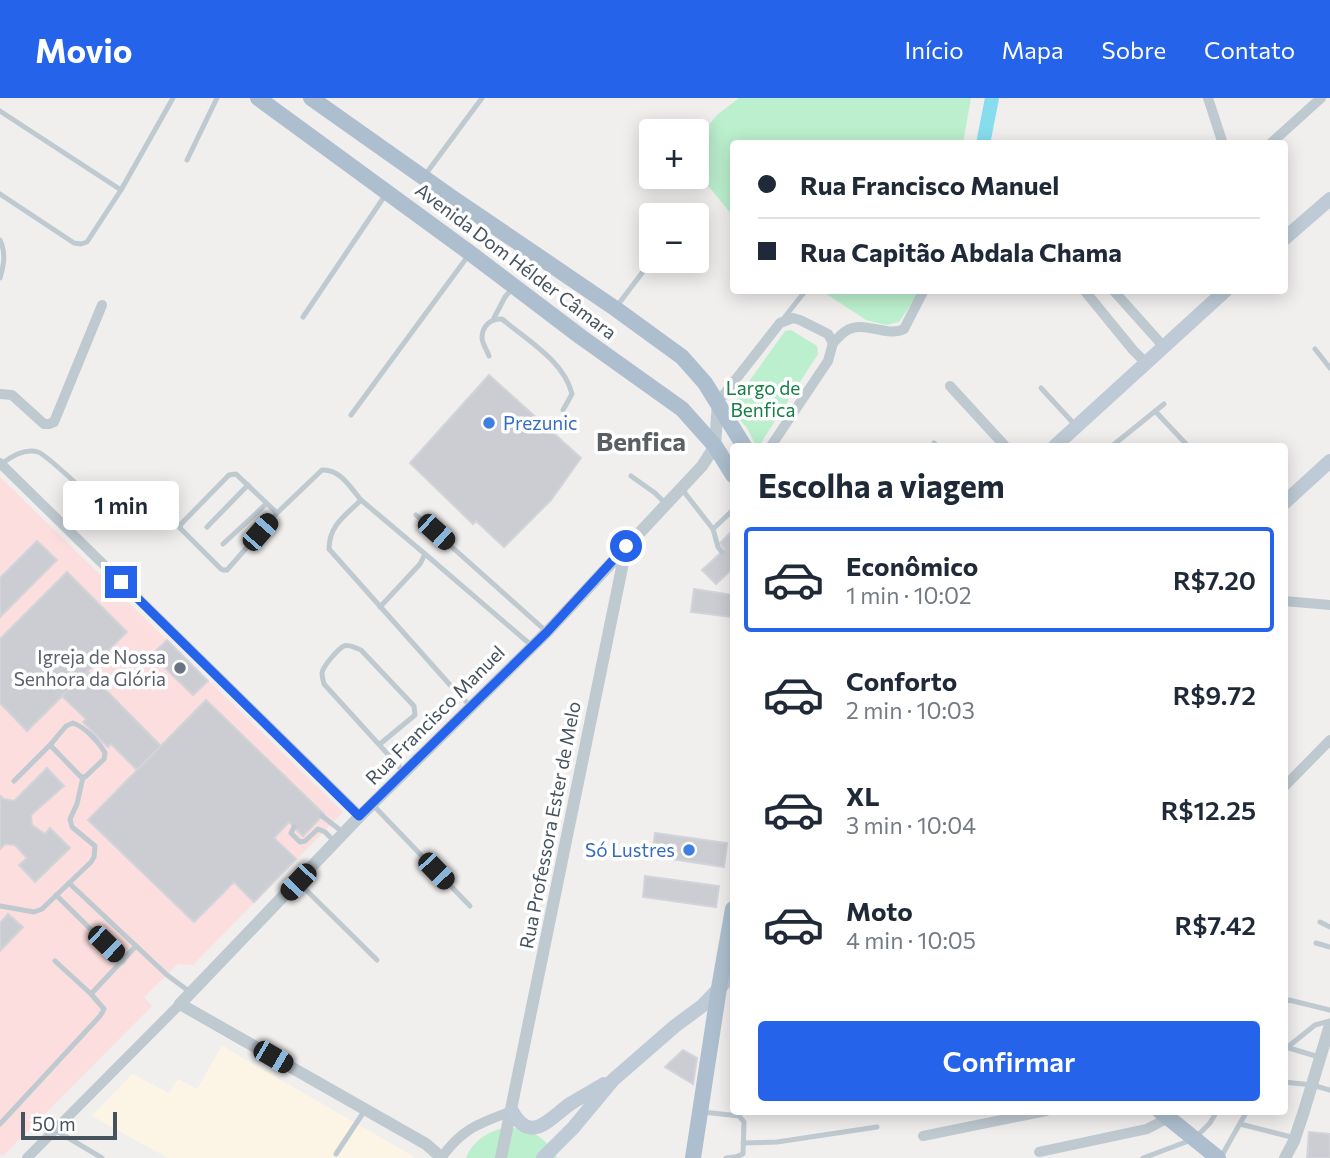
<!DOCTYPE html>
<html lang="pt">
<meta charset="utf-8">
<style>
body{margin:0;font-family:Commissioner,sans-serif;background:#f6f6f7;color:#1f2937;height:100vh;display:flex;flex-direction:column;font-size:26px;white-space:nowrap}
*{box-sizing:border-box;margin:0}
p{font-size:23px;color:#747a83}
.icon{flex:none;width:38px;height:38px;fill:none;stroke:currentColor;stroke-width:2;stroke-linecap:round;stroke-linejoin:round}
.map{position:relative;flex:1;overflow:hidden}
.side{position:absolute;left:730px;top:345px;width:558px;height:672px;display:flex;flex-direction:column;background:#fff;border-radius:7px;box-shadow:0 4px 18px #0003}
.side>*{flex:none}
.hud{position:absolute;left:730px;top:42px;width:558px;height:154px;border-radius:7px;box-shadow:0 4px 18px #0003;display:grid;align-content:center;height:154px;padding:0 28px;background:#fff}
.controls{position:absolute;left:639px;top:21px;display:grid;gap:14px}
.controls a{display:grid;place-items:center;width:70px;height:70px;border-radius:7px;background:#fff;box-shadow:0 4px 18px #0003;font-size:35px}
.scale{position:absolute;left:21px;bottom:18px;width:96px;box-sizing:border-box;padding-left:7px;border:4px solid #46525c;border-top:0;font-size:19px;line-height:24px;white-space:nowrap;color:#46525c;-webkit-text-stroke:5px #fff;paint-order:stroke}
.end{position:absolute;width:32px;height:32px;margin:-16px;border:9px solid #2563eb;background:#fff;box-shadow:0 0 0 4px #fff}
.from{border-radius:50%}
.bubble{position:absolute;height:49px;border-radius:7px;background:#fff;box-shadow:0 4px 18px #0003;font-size:23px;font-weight:600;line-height:49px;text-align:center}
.car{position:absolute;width:21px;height:42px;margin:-21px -10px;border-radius:9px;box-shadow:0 0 5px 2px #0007;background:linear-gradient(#222 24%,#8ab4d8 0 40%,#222 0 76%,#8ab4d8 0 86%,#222 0)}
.hud b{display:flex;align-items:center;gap:24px;height:66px;font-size:26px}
.hud b+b{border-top:2px solid #e0e1e3}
.hud i{width:18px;height:18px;background:#1f2937}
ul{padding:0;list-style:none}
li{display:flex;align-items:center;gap:21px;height:105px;margin:0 14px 10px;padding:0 14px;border:4px solid transparent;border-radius:7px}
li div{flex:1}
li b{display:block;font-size:26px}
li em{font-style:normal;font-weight:600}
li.on{border-color:#2563eb}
li>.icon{width:63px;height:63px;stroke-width:1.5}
h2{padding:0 28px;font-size:32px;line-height:84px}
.button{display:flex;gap:14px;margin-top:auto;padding:14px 28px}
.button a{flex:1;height:80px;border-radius:7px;background:#2563eb;color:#fff;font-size:28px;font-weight:600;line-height:80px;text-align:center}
header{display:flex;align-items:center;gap:42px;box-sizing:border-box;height:98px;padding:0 35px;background:#2563eb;color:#fff}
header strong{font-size:33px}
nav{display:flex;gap:38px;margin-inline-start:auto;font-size:24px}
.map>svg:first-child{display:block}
</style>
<header>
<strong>Movio</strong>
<nav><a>Início</a><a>Mapa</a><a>Sobre</a><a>Contato</a></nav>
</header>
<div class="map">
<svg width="1330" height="1060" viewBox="0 0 1330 1060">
<rect width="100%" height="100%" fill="#f1eeee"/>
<!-- commercial -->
<polygon fill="#fcf5e6" points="222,948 411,1057 414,1060 168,1060 92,1018 132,976 169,995 178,981 197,991"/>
<!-- medical -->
<polygon fill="#fbdedd" points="0,379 343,714 193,867 178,866 144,899 152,908 3,1058 0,1056"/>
<!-- green -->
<g fill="#bbefcd">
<polygon points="739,0 971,0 963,45 733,46 733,118 705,84 707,72 697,66 697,42 717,17"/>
<polygon points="822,193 920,193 899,224 886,227 866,222"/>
<polygon points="791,232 817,248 818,256 759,348 756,348 747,330 730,310 785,233"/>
<path d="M 507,1029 C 531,1032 545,1037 557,1060 L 466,1060 C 473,1042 489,1033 507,1029 Z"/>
</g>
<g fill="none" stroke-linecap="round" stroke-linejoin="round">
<!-- canal -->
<polyline stroke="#87dded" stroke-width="14" points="983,46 992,0"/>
</g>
<!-- building -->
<g fill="#cbcdd3" stroke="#d2d4da" stroke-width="2">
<polygon points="489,277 581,360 551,402 504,449 476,423 473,426 410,365"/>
<polygon points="731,434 733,436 733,470 716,486 702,472 725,451 720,445"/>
<polygon points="37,443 57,462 0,519 0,480"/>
<polygon points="67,474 127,534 27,633 0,605 0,541"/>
<polygon points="694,491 733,497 733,519 691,514"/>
<polygon points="167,542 208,583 193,597 152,557"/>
<polygon points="88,574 161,648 137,672 111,646 108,649 83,624 86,621 62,598"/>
<polygon points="206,602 324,716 303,738 289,724 274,740 296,761 254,804 234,784 194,824 88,722"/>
<polygon points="47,670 64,688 31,717 32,727 45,736 50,730 70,750 35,784 19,767 27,760 15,747 5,746 0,751 0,698 4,701 14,703"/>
<polygon points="655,735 727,745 724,769 652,758"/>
<polygon points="645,778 719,788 716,809 643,799"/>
<polygon points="8,816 23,829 0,853 0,825"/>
<polygon points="683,952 697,960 693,986 665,969"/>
<polygon points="1309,1034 1330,1036 1330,1060 1307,1060"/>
</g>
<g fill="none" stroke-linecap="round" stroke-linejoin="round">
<!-- service -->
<g stroke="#bec9d0" stroke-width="5">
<polyline points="0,13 121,92"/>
<polyline points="187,62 217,0"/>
<polyline points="425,77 482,0"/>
<polyline points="0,96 74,145 81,146 87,144 121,92 173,0"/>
<polyline points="686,117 688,116"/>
<path d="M 0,142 C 6,155 4,167 0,180"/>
<polyline points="617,208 651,163"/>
<polyline points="303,219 386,96"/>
<polyline points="494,220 505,199 512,191"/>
<polyline points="784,220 806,192"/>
<polyline points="1315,251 1330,270"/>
<path d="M 489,258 C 487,252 482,245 482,240 C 482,228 491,220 502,221 C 527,242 564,263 572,296 L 563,312"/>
<polyline points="1041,290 1076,328"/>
<polyline points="1155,313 1188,348"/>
<polyline points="351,317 468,158"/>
<polyline points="934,345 937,348"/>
<polyline points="1112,348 1164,306"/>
<path d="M 2,366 C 11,358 26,350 38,354 C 47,357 85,394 95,403"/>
<polyline points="631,378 655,395 666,406"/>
<polyline points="681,390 713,431"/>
<polyline points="361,402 425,456 420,466 380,509"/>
<path d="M 277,415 L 236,376 L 229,377 L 181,426 L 180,430 L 221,471 L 223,472 L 227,472 L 277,415 L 322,372 C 340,371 350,389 361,402 C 346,417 329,427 329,451 L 459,597 L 471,608"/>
<polyline points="416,417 547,534"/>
<polyline points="207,429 248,387"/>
<polyline points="223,446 266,406"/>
<polyline points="722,454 718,449 713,431 733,412"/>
<polyline points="425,456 531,547"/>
<path d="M 73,625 C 85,629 99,644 105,655 L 104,661 L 85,679 L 81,679 L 52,649 L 51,646 L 66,628 Z"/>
<path d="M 380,646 L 415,617 L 414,608 L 361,552 C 355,550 350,546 344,548 C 338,551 323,568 322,575 C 322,578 323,582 324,586 L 404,674"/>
<polyline points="14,683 51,646"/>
<polyline points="372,706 470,808"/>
<polyline points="322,718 344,735"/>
<polyline points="294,729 291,735 300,744 305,743 318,731 325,734 335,744"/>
<polyline points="298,784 377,862"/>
<polyline points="69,785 167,877 190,894"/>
<polyline points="56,797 123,863"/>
<polyline points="0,808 34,814 42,811 91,764 94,759 95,748 72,729 70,721 77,706 83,679"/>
<polyline points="1320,824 1330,829"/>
<polyline points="1316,845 1330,849"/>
<polyline points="91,896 136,848"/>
<polyline points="1284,905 1289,902 1330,912"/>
<polyline points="1289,950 1319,959"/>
<polyline points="1284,952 1315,927 1330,923"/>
<polyline points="1284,984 1312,987 1330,992"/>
<polyline points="703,1014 739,1018 744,1024 743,1056 735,1059 726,1060"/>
<polyline points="0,1026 100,918 104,911 91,896 55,863"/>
<polyline points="1240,1026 1295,1040"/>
<polyline points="55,1032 102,1060"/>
<polyline points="743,1045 777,1044 877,1029"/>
<polyline points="336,1056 365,1012"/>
<polyline points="1221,1059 1247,1013"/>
<polyline points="1143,1060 1194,1041 1210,1025 1217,1013"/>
</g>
<!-- minor -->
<g stroke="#bec9d0" stroke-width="10">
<polyline points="1208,0 1223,46"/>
<polyline points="1270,46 1321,0"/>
<polyline points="1084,192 1133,252 1146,265"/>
<polyline points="1113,192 1164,249"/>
<path d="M 833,245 C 837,241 841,236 846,233 C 863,221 886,240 904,231 L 924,192"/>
<polyline points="950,288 1005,348"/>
<polyline points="0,296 12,297 44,326 49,326 54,324 102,207"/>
<polyline points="718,304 780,225 793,220 800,222 828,236 833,245 828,263 771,348"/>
<polyline points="0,365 360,718"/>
<polyline points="1284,503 1330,507"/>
<polyline points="1284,689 1330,642"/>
<polyline points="923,1038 1046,1013"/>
<polyline points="1039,1054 1147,1031 1168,1020"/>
<polyline points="27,1060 180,906"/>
<path d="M 441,1060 C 463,1030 478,1026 512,1013"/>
</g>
<!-- tertiary -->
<g stroke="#bec9d0" stroke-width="12">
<polyline points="442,1060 426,1046 180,906 360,718 547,534 702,368 715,348 718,304"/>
<polyline points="501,1060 626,450"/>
<polyline points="1285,1060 1294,1043 1304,1013 1330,927"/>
</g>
<!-- secondary -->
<g stroke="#becad5" stroke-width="14">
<polyline points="1284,141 1330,101"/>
<polyline points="1055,348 1226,192"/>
<polyline points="1284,405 1330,363"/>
<path d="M 512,1013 C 530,1047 549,1021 570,1006 C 581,999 593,993 604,986"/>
<polyline points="543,1060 573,1030 613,982 675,928 702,908 733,876"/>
</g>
<!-- primary -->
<g stroke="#adbfce" stroke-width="16">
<polyline points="258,0 470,155 581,239 682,311 715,348 733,377"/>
<polyline points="311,0 454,101 616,211 682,259 705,285 744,348"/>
<polyline points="1160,1013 1218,1060"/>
<polyline points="693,1060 719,890 733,811"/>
</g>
</g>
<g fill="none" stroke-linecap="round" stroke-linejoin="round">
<!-- route -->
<polyline stroke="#2563eb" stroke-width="9" points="121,484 359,718 547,534 626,448"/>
</g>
<!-- markers -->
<g fill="#3f7fe0" stroke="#fff" stroke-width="2.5">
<circle cx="489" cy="325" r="7"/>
<circle cx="689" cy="752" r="7"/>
</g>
<circle fill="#6b7280" stroke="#fff" stroke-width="2.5" cx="180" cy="570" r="7"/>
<g text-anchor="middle" stroke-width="7" stroke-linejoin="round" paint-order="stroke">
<!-- street labels -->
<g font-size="19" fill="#46525c" stroke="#fff">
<text transform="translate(516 163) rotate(37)" y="7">Avenida Dom Hélder Câmara</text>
<text transform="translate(435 617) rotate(-45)" y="7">Rua Francisco Manuel</text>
<text transform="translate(550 727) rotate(-79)" y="7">Rua Professora Ester de Melo</text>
</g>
<!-- park labels -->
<g font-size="19" fill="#157e44" stroke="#fff">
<text x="763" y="297">Largo de<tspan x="763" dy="22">Benfica</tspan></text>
</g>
<!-- shop labels -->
<g font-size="19" fill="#366cbe" stroke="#fff" text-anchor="start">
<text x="503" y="332">Prezunic</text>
<text x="675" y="759" text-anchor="end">Só Lustres</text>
</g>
<!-- worship labels -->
<g font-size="19" fill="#5b616d" stroke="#fff" text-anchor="end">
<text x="166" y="566">Igreja de Nossa<tspan x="166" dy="22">Senhora da Glória</tspan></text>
</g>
<!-- district labels -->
<g font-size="26" font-weight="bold" fill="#5a5f63" stroke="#fff">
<text x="641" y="353">Benfica</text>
</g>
</g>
</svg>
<div class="controls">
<a>+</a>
<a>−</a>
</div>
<div class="scale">50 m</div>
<i class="end from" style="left:626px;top:448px"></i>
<i class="end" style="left:121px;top:484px"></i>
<div class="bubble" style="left:63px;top:383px;width:116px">1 min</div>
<i class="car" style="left:260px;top:434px;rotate:41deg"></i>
<i class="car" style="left:436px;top:434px;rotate:132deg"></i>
<i class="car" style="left:436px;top:773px;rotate:136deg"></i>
<i class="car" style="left:298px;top:784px;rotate:223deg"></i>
<i class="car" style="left:106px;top:846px;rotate:134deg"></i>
<i class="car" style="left:273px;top:959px;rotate:120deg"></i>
<div class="hud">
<b><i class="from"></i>Rua Francisco Manuel</b>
<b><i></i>Rua Capitão Abdala Chama</b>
</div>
<section class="side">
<h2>Escolha a viagem</h2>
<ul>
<li class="on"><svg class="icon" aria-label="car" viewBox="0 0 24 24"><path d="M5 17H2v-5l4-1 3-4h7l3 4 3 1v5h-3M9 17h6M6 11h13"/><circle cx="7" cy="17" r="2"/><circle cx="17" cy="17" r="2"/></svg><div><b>Econômico</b><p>1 min · 10:02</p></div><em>R$7.20</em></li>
<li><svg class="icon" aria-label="car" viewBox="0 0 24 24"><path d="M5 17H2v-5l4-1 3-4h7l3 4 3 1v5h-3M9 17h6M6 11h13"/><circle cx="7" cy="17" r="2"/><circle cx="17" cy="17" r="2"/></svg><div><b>Conforto</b><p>2 min · 10:03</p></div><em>R$9.72</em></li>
<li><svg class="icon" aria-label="car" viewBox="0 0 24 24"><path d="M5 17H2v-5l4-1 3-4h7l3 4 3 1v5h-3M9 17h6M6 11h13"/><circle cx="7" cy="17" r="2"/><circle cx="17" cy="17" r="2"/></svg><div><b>XL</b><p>3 min · 10:04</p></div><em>R$12.25</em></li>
<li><svg class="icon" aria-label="car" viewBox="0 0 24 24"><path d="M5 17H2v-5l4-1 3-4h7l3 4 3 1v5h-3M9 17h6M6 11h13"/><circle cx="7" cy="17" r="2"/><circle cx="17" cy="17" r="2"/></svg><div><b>Moto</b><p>4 min · 10:05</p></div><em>R$7.42</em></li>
</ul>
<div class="button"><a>Confirmar</a></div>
</section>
</div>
